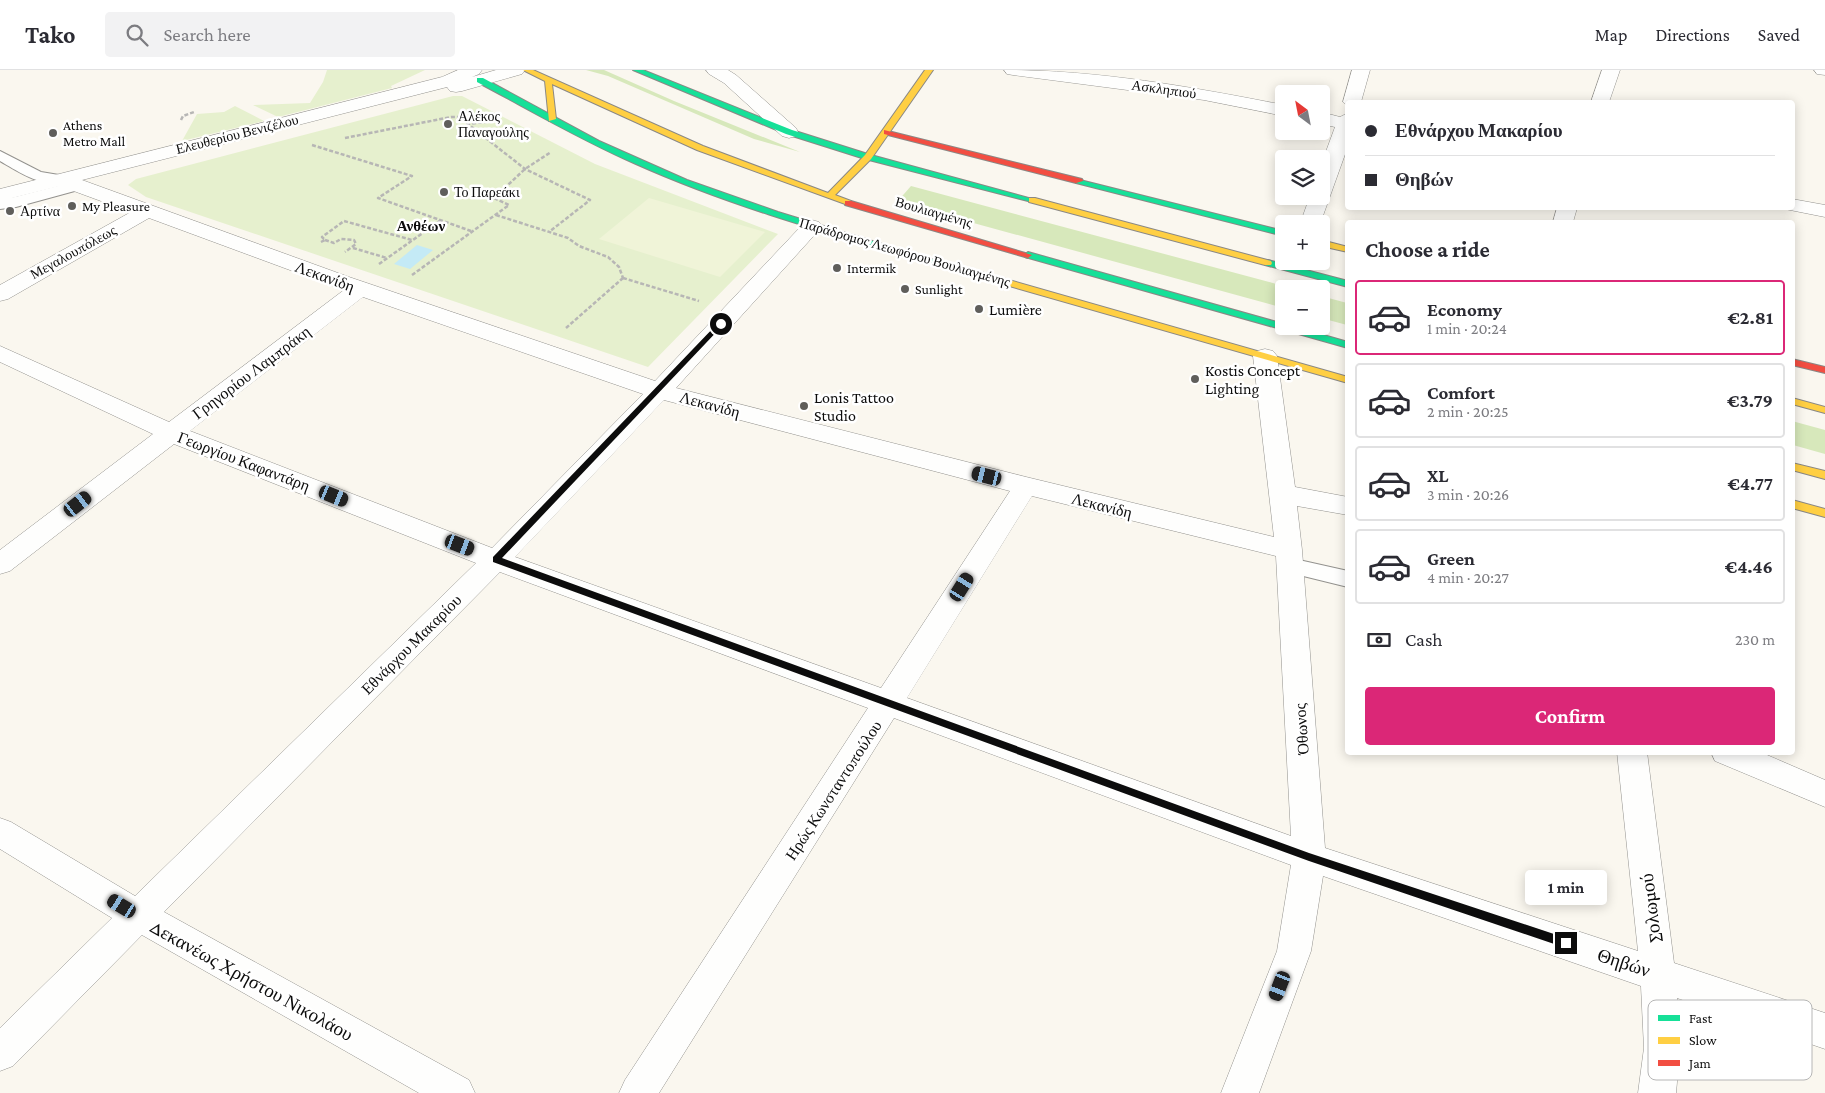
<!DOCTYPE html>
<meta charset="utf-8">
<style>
body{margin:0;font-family:"Crimson Pro",serif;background:#f2f2f3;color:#2b2b33;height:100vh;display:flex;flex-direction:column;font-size:19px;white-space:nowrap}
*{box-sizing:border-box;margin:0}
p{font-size:16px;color:#7c7c81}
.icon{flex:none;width:28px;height:28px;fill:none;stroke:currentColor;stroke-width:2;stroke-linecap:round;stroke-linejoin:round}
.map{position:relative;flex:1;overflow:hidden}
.side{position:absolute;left:1345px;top:150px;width:450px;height:535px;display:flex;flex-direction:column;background:#fff;border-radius:5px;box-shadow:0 2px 12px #0003}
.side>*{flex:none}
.banner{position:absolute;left:1345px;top:30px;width:450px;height:110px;border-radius:5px;box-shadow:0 2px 12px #0003;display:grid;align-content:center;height:110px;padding:0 20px;background:#fff}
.needle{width:32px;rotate:328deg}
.buttons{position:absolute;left:1275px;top:15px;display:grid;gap:10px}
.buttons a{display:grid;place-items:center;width:55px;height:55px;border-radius:5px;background:#fff;box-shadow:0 2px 12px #0003;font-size:25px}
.end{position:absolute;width:22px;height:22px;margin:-11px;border:6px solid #0c0c0c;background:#fff;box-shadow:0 0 0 2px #fff}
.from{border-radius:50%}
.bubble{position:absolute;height:35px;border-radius:5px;background:#fff;box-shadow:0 2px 12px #0003;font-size:16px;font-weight:700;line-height:35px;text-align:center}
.car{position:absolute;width:15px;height:30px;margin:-15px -8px;border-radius:6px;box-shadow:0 0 4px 1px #0007;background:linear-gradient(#222 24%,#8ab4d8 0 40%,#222 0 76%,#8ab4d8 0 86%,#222 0)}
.banner b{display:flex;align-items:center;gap:18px;height:48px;font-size:19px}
.banner b+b{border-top:1px solid #e1e1e2}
.banner i{width:12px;height:12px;background:#2b2b33}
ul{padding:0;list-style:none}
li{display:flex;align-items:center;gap:15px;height:75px;margin:0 10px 8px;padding:0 10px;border:2px solid #e1e1e2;border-radius:5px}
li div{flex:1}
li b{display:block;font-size:19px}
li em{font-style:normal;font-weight:700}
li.active{border-color:#db2777}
li>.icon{width:45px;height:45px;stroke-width:1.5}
h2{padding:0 20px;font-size:22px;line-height:60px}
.pay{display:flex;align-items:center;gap:12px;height:55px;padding:0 20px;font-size:19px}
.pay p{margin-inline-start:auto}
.button{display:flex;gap:10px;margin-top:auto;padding:10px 20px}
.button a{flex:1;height:58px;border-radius:5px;background:#db2777;color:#fff;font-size:20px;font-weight:700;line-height:58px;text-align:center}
header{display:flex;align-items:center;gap:30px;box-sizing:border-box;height:70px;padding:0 25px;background:#fff;border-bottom:1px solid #e1e1e2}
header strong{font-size:24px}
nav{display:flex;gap:28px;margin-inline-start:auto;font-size:18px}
.search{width:350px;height:45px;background:#f2f2f3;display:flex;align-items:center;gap:12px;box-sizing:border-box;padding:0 18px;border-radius:5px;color:#7c7c81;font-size:19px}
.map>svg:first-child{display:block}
</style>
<header>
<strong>Tako</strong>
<div class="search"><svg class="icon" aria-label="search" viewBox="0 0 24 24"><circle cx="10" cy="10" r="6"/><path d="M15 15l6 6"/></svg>Search here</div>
<nav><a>Map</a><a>Directions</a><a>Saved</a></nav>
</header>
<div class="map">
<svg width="1825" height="1023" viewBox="0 0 1825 1023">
<rect width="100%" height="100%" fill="#faf7ef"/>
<!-- green -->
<g fill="#e6f0ce">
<polygon points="327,0 425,0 391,16 392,18 278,47 253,35 310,33 323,12"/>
<polygon points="453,26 462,26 595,94 778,164 648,297 146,127 128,115 136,109"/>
<polygon points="235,36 264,51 182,71 197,44 224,42"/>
</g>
<!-- forest -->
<g fill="#d7e8bb">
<polygon points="586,0 604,0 674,31 800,82 754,69 608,6"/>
<polygon points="911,116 1295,219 1284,219 1284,238 897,132"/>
<polygon points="1321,226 1347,233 1347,255 1321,248"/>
<polygon points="1792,351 1825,360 1825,384 1793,375"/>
</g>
<!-- pitch -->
<polygon fill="#f0f4d8" points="649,128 765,162 720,207 599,169"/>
<!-- water -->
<polygon fill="#c4eaf6" points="417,175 433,180 410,199 394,194"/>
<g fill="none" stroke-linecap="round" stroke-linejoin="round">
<!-- lane casing -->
<g stroke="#93928e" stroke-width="2">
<g id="lane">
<path d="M 0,81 L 41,102 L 65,106 L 68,109 L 65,112 C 42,118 19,102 0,91 Z"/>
<polygon points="77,111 82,113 85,116 82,119 16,137 0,139 0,129 15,127"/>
<polygon points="1290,488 1348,501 1348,517 1283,501 1279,496 1283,491"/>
</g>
</g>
<!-- street casing -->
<g stroke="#93928e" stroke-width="1">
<g id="street">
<path d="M 458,0 L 482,0 L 479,4 L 472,7 L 496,0 L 525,0 L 522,4 L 462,21 L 456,22 L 450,21 L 447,17 L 82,110 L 349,207 L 655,311 L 805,152 L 812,150 L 819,152 L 822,156 L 819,160 L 676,318 L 1026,407 L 1274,467 L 1253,286 L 1257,281 L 1265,279 L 1273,281 L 1277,286 L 1295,417 L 1348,427 L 1348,445 L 1297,436 L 1302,480 L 1325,778 L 1638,881 L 1617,682 L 1647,682 L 1674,893 L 1825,943 L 1825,979 L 1677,928 L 1680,978 L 1676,1023 L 1638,1023 L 1644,978 L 1641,916 L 1323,806 L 1311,881 L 1259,1023 L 1221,1023 L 1277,881 L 1291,795 L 894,648 L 659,1023 L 619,1023 L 625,1010 L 868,638 L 500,502 L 164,842 L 469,1010 L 475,1023 L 419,1023 L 142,865 L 13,996 L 0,1001 L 0,958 L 112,848 L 0,779 L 0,748 L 11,752 L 135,826 L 476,493 L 174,374 L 10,501 L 0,504 L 0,480 L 153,364 L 0,292 L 0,276 L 169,352 L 344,220 L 149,148 L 8,229 L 0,231 L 0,215 L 131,142 L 60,116 L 0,131 L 0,119 L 442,7 ZM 363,227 L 643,324 L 492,478 L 190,361 ZM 664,330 L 1010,421 L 881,618 L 515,487 ZM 1032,426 L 1276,486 L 1291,766 L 907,628 Z"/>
<polygon points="706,0 728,0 736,5 796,58 798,62 796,66 789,68 782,66 724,13 709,4"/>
<path d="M 1004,0 C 1098,0 1192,17 1284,35 L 1284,46 L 1204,30 L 1013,5 L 1007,4 Z"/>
<polygon points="1352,0 1370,0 1361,32 1348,32 1348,36 1343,32"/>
<polygon points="1602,0 1620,0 1609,32 1591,32"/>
<polygon points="1814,0 1825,0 1825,5 1817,4"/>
<polygon points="1321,42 1340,47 1348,43 1348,76 1320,154 1300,154 1310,126 1321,126 1321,95 1335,57 1321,54"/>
<polygon points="1792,129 1825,135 1825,147 1785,139 1784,138 1792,138"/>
<polygon points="1557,138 1577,138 1573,152 1553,152"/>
<polygon points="1711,682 1760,682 1825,710 1825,737 1715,691"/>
</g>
</g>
<!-- fast casing -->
<g stroke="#8a8885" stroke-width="2">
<g id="fast">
<polygon points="633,0 643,0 792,60 871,85 1036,130 1032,132 865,89 786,64"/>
<path d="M 477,8 L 483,8 L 599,71 L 687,110 L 778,142 L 964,199 L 963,201 L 957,201 C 849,169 739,140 636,94 C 581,70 530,40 477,12 Z"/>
<polygon points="1076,109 1284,161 1284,166 1076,113"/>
<polygon points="1028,182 1284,254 1284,256 1292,256 1348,272 1348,278 1025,187 1024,185"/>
<polygon points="1268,190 1348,211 1348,217 1265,195 1265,191"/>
</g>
</g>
<!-- slow casing -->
<g stroke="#8a8885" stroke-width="2">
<g id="slow">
<polygon points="523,0 533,0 703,76 828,123 865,85 925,0 933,0 871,89 835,125 851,131 851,135 848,135 697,80 552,14 556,49 549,51 545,11"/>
<polygon points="1029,128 1035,128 1271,191 1272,193 1271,195 1265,195 1029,132"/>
<polygon points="1321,170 1348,177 1348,182 1321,176"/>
<polygon points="960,196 1348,307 1348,313 957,201 957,197"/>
<polygon points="1792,328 1825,337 1825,343 1792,334"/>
<polygon points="1792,393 1825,401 1825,409 1792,400"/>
<polygon points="1792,430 1825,439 1825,447 1792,438"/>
</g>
</g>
<!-- jam casing -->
<g stroke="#8a8885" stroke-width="2">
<g id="jam">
<polygon points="884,60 1082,109 1083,111 1076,113 884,64"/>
<polygon points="845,131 851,131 1032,185 1028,188 1025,187 845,135"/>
<polygon points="1792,289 1825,297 1825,303 1792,295"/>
</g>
</g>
<!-- path -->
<g stroke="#b7b6b5" stroke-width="2.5" stroke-dasharray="4 2" stroke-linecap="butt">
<polyline points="181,50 183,46 194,42"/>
<polyline points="494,51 468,54 525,99 590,130 549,162"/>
<polyline points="345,68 451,47 463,47 468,54"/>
<polyline points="312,75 412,106 378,128 471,161"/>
<polyline points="496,145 568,168 579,176 608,187 619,197 623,208"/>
<polyline points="325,170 334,173 341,169 354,170 356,174 345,182"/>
<polyline points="321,172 325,170 322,167 344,151 412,170"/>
<polyline points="353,178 387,188"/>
<polyline points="379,194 441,150"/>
<polyline points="412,205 509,135 494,128 525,99 551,82"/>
<polyline points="623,208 699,231"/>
<polyline points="566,258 623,208"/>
</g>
<!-- lane -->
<use href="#lane" fill="#fefefd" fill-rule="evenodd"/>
<!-- street -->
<use href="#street" fill="#fefefd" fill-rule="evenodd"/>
<!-- fast -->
<use href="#fast" fill="#16e098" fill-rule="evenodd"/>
<!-- slow -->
<use href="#slow" fill="#ffcf43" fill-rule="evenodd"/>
<!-- jam -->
<use href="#jam" fill="#f24e42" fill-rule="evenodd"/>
</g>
<!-- route -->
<polygon fill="#0c0c0c" points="718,253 724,254 502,488 1309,783 1566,868 1569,870 1569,876 1566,878 1309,791 493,492 493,487"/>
<!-- markers -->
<g fill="#5f5e5b" stroke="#fff" stroke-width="2">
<circle cx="448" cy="54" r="5"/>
<circle cx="53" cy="63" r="5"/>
<circle cx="444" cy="122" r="5"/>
<circle cx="72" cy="136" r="5"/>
<circle cx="10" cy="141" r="5"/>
<circle cx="837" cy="198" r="5"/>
<circle cx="905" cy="219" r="5"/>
<circle cx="979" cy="239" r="5"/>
<circle cx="1195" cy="309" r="5"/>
<circle cx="804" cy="336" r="5"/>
</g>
<g text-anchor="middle" stroke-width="5" stroke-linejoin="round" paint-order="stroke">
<!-- far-street labels -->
<g font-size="14" fill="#0c0c0c" stroke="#fff">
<text transform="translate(1164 19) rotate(8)" y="5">Ασκληπιού</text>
<text transform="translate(237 64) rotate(-14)" y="5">Ελευθερίου Βενιζέλου</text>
<text transform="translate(934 142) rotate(16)" y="5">Βουλιαγμένης</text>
<text transform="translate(73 182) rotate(-29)" y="5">Μεγαλουπόλεως</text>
<text transform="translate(905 182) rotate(16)" y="5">Παράδρομος Λεωφόρου Βουλιαγμένης</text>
</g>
<!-- far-poi labels -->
<g font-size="14" fill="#0c0c0c" stroke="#fff" text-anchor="start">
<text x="458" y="51">Αλέκος<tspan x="458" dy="16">Παναγούλης</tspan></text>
<text x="63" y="60">Athens<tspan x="63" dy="16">Metro Mall</tspan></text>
<text x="454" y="127">Το Παρεάκι</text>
<text x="82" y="141">My Pleasure</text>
<text x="20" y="146">Αρτίνα</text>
<text x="847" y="203">Intermik</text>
<text x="915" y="224">Sunlight</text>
</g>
<!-- far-neighbourhood labels -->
<g font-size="15" font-weight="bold" fill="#0c0c0c" stroke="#fff">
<text x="421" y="161">Ανθέων</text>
</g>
<!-- street labels -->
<g font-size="16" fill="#0c0c0c" stroke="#fff">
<text transform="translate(325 206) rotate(20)" y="6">Λεκανίδη</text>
<text transform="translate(251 302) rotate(-37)" y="6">Γρηγορίου Λαμπράκη</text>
<text transform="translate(710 334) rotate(15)" y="6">Λεκανίδη</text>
<text transform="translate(244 391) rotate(21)" y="6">Γεωργίου Καφαντάρη</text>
<text transform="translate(1102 435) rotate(14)" y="6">Λεκανίδη</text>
<text transform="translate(411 574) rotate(-45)" y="6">Εθνάρχου Μακαρίου</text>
<text transform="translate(1301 659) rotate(-94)" y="6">Όθωνος</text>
<text transform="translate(833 720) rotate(-57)" y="6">Ηρώς Κωνσταντοπούλου</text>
</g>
<!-- poi labels -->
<g font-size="16" fill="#0c0c0c" stroke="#fff" text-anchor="start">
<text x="989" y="245">Lumière</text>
<text x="1205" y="306">Kostis Concept<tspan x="1205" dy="18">Lighting</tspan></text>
<text x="814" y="333">Lonis Tattoo<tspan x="814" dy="18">Studio</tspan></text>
</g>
<!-- near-street labels -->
<g font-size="19" fill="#0c0c0c" stroke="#fff">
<text transform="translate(1650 838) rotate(-97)" y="7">Σολωμού</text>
<text transform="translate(1624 892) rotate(18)" y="7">Θηβών</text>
<text transform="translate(252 910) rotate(29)" y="7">Δεκανέως Χρήστου Νικολάου</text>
</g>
</g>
<!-- legend -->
<rect x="1648" y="930" width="164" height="80" rx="8" fill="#fff" stroke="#b6b6b6" stroke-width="1"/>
<rect x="1658" y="945" width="22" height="6" fill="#16e098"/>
<rect x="1658" y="967" width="22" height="7" fill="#ffcf43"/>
<rect x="1658" y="990" width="22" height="6" fill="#f24e42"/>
<g font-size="14" fill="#0c0c0c">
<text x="1689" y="953">Fast</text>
<text x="1689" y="975">Slow</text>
<text x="1689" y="998">Jam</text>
</g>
</svg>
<div class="buttons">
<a><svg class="needle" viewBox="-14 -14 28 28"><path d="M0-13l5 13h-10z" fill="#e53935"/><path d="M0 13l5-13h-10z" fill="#7c7c81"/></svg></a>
<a><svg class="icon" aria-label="layers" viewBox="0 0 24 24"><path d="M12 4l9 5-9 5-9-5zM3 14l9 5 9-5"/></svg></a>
<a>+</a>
<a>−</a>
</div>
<i class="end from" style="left:721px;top:254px"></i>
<i class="end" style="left:1566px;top:873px"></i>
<div class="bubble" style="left:1525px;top:800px;width:82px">1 min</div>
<i class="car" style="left:987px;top:406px;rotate:284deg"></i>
<i class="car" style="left:334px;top:426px;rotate:112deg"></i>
<i class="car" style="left:78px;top:434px;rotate:52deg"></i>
<i class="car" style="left:460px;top:475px;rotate:111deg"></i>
<i class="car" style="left:962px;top:517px;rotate:32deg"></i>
<i class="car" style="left:122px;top:836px;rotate:301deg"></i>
<i class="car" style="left:1280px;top:916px;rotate:201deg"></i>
<div class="banner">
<b><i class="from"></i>Εθνάρχου Μακαρίου</b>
<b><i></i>Θηβών</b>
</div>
<section class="side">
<h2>Choose a ride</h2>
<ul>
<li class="active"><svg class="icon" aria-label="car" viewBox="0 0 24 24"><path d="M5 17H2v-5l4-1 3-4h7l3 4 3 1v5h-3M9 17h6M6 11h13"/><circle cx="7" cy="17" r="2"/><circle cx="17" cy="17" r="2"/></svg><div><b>Economy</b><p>1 min · 20:24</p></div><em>€2.81</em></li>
<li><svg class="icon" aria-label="car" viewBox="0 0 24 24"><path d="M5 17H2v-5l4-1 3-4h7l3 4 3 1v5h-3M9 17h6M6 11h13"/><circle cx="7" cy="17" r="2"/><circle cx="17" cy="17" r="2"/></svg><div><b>Comfort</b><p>2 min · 20:25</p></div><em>€3.79</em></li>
<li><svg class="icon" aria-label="car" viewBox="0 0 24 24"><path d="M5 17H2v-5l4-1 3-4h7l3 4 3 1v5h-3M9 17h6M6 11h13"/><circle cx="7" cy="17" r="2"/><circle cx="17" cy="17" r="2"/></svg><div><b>XL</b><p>3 min · 20:26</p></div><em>€4.77</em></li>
<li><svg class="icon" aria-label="car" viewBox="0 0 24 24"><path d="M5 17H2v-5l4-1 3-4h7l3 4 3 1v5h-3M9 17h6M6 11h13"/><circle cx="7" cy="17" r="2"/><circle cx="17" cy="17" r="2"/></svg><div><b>Green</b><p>4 min · 20:27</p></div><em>€4.46</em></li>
</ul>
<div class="pay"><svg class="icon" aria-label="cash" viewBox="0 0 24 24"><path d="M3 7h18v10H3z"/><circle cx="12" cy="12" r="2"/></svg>Cash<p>230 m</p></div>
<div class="button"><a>Confirm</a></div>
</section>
</div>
